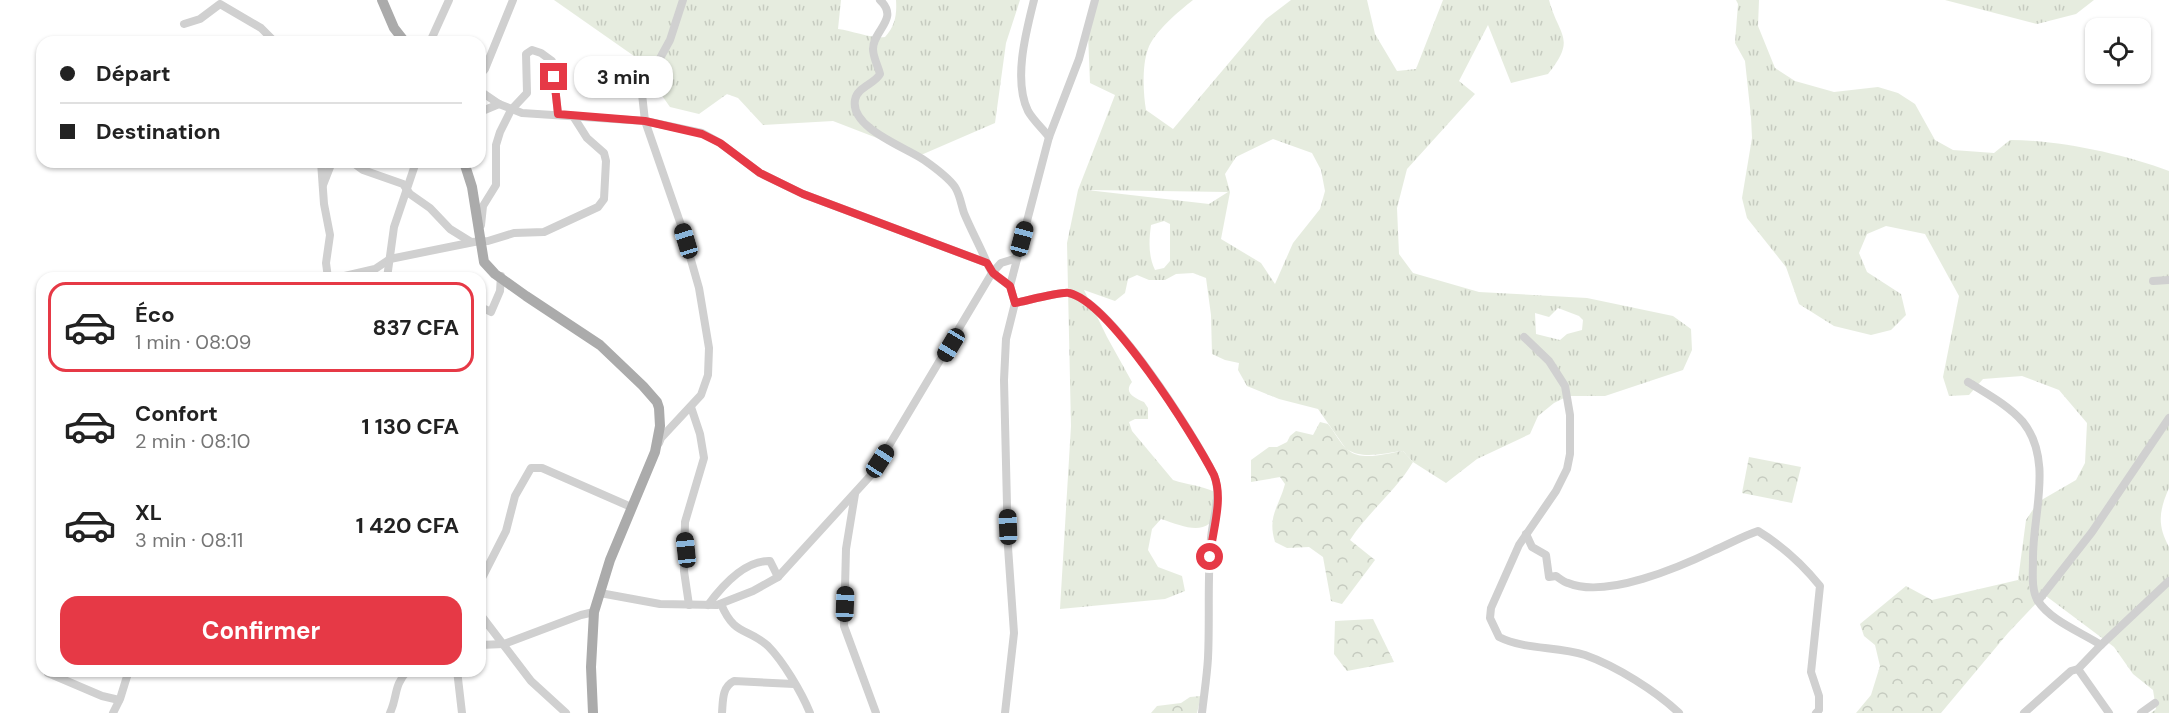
<!DOCTYPE html>
<html lang="fr">
<meta charset="utf-8">
<style>
body{margin:0;font-family:"DM Sans",sans-serif;background:#f6f6f6;color:#222;height:100vh;display:flex;flex-direction:column;font-size:22px;white-space:nowrap}
*{box-sizing:border-box;margin:0}
p{font-size:20px;color:#767676}
.icon{flex:none;width:33px;height:33px;fill:none;stroke:currentColor;stroke-width:2;stroke-linecap:round;stroke-linejoin:round}
.map{position:relative;flex:1;overflow:hidden}
.drawer{position:absolute;left:36px;top:272px;width:450px;height:405px;display:flex;flex-direction:column;background:#fff;border-radius:18px;box-shadow:0 2px 4px #0004}
.drawer>*{flex:none}
.top-card{position:absolute;left:36px;top:36px;width:450px;height:132px;border-radius:18px;box-shadow:0 2px 4px #0004;display:grid;align-content:center;height:132px;padding:0 24px;background:#fff}
.controls{position:absolute;left:2085px;top:18px;display:grid;gap:12px}
.controls a{display:grid;place-items:center;width:66px;height:66px;border-radius:12px;background:#fff;box-shadow:0 2px 4px #0004;font-size:30px}
.end{position:absolute;width:27px;height:27px;margin:-14px;border:8px solid #e63946;background:#fff;box-shadow:0 0 0 3px #fff}
.from{border-radius:50%}
.bubble{position:absolute;height:42px;border-radius:18px;background:#fff;box-shadow:0 2px 4px #0004;font-size:20px;font-weight:700;line-height:42px;text-align:center}
.car{position:absolute;width:18px;height:36px;margin:-18px -9px;border-radius:8px;box-shadow:0 0 4px 2px #0007;background:linear-gradient(#222 24%,#8ab4d8 0 40%,#222 0 76%,#8ab4d8 0 86%,#222 0)}
.top-card b{display:flex;align-items:center;gap:21px;height:57px;font-size:22px}
.top-card b+b{border-top:2px solid #e0e0e0}
.top-card i{width:15px;height:15px;background:#222}
ul{padding:10px 0 0;list-style:none}
li{display:flex;align-items:center;gap:18px;height:90px;margin:0 12px 9px;padding:0 12px;border:3px solid transparent;border-radius:18px}
li div{flex:1}
li b{display:block;font-size:22px}
li em{font-style:normal;font-weight:700}
li.active{border-color:#e63946}
li>.icon{width:54px;height:54px;stroke-width:1.5}
.cta{display:flex;gap:12px;margin-top:auto;padding:12px 24px}
.cta a{flex:1;height:69px;border-radius:18px;background:#e63946;color:#fff;font-size:24px;font-weight:700;line-height:69px;text-align:center}
.map>svg:first-child{display:block}
</style>
<div class="map">
<svg width="2169" height="713" viewBox="0 0 2169 713">
<defs>
<pattern id="grass-tufts" width="24" height="20" patternUnits="userSpaceOnUse" patternTransform="scale(1.5)"><rect width="24" height="20" fill="#e6ecdf"/><path d="M3 7l-1-3M5 7V3M7 7l1-3M15 17l-1-3M17 17v-4M19 17l1-3" fill="none" stroke="#c6cbc0"/></pattern>
<pattern id="forest-crowns" width="20" height="18" patternUnits="userSpaceOnUse" patternTransform="scale(1.5)"><rect width="20" height="18" fill="#e6ecdf"/><path d="M2 6a3 3 0 1 1 6 0M12 15a3 3 0 1 1 6 0" fill="none" stroke="#c6cbc0"/></pattern>
</defs>
<rect width="100%" height="100%" fill="#fff"/>
<!-- grass -->
<g fill="url(#grass-tufts)" fill-rule="evenodd">
<path d="M 554,0 L 841,0 L 838,29 C 853,31 873,39 885,37 C 895,26 897,15 896,0 L 1020,0 L 1006,43 L 995,123 L 921,155 L 833,121 L 763,125 L 738,98 L 727,94 L 699,114 L 670,107 L 634,56 Z"/>
<path d="M 1096,0 L 1193,0 C 1179,11 1154,32 1148,49 C 1142,65 1143,93 1146,110 L 1173,129 L 1266,19 L 1291,0 L 1367,0 L 1375,34 L 1397,71 L 1416,69 L 1443,0 L 1549,0 C 1559,37 1577,38 1548,74 L 1511,83 L 1488,25 L 1459,81 L 1475,94 L 1407,169 L 1397,208 L 1399,254 L 1413,273 L 1479,292 L 1587,298 L 1673,316 L 1691,329 L 1692,350 L 1683,370 L 1605,396 L 1568,396 L 1554,403 L 1538,416 L 1530,434 L 1477,459 L 1446,483 L 1413,462 L 1403,451 C 1383,453 1364,460 1346,449 L 1318,409 L 1279,399 L 1247,386 L 1238,370 L 1239,363 L 1225,360 L 1212,354 L 1211,315 L 1206,278 L 1193,273 L 1176,274 L 1165,280 L 1149,280 L 1137,275 L 1128,279 L 1125,293 L 1115,301 L 1084,290 L 1107,337 L 1132,382 C 1123,393 1135,398 1144,402 L 1148,408 L 1148,419 L 1135,419 L 1129,422 L 1132,431 L 1173,480 C 1188,485 1200,485 1215,492 L 1221,504 C 1210,539 1188,528 1161,519 L 1152,529 L 1148,550 L 1158,567 L 1182,576 L 1185,591 L 1165,599 L 1060,609 L 1071,426 L 1067,243 L 1078,190 L 1115,95 L 1090,83 L 1088,34 ZM 1273,139 L 1312,153 L 1321,170 L 1325,191 L 1320,209 L 1293,243 L 1275,284 L 1261,263 L 1221,239 L 1230,192 L 1225,174 L 1236,157 ZM 1087,190 L 1088,190 L 1228,192 L 1209,204 ZM 1164,221 L 1170,224 L 1170,261 L 1164,268 L 1155,270 C 1148,255 1149,241 1151,225 ZM 1558,308 L 1579,316 L 1583,320 L 1582,330 L 1567,334 L 1560,340 L 1536,334 L 1535,313 L 1549,317 Z"/>
<path d="M 1736,0 L 1759,0 L 1758,26 L 1775,68 L 1795,81 L 1834,92 L 1878,87 L 1898,93 L 1915,104 L 1935,140 L 1953,150 L 1994,153 L 2010,140 C 2059,140 2123,154 2169,171 L 2169,488 C 2159,511 2157,525 2169,547 L 2169,713 L 2151,713 L 2156,709 L 2153,690 L 2133,674 L 2114,647 L 2046,596 L 2046,599 L 2018,580 L 2026,520 L 2038,502 L 2076,480 L 2085,463 L 2087,423 L 2059,390 L 2022,376 L 1983,379 L 1969,395 L 1949,396 L 1943,377 L 1959,296 L 1925,234 L 1886,226 L 1867,234 L 1859,253 L 1867,272 L 1901,294 L 1906,315 L 1891,330 L 1871,335 L 1834,326 L 1799,304 L 1786,267 L 1747,218 L 1742,198 L 1752,138 L 1751,117 L 1745,61 L 1735,43 L 1738,4 Z"/>
<polygon points="1945,0 2094,0 2076,14 2037,24"/>
</g>
<!-- forest -->
<g fill="url(#forest-crowns)">
<path d="M 1320,422 L 1328,424 C 1335,432 1340,444 1348,450 C 1362,462 1387,453 1403,451 L 1413,462 C 1396,491 1368,512 1350,540 L 1375,560 L 1342,604 L 1331,601 L 1323,557 L 1309,547 L 1287,548 L 1275,542 C 1267,516 1279,507 1285,484 L 1280,477 L 1251,482 L 1251,460 L 1269,447 L 1277,447 L 1287,442 L 1290,436 L 1296,431 L 1313,435 Z"/>
<polygon points="1749,457 1801,467 1792,503 1742,493"/>
<polygon points="2018,580 2044,595 2008,633 1941,713 1856,713 1871,695 1880,666 1875,645 1864,636 1860,624 1906,586 1932,600"/>
<polygon points="1373,619 1394,662 1347,671 1334,654 1335,621"/>
<polygon points="1201,696 1197,713 1151,713 1157,706 1181,703 1190,697"/>
</g>
<g fill="none" stroke-linecap="round" stroke-linejoin="round">
<!-- minor -->
<g stroke="#d0d0d0" stroke-width="8">
<path d="M 880,0 C 900,19 873,30 873,49 C 873,57 878,66 880,74 C 875,84 857,87 855,100 C 850,128 905,147 924,160 C 934,167 948,177 955,187 C 960,195 961,204 964,213 C 971,230 980,246 987,263"/>
<path d="M 1034,0 C 1026,32 1013,80 1028,111 C 1033,120 1042,128 1049,137"/>
<polyline points="184,24 200,19 220,4 261,28 275,42"/>
<polyline points="430,42 449,0"/>
<polyline points="480,75 485,69 513,0"/>
<polyline points="480,91 499,104 522,113 645,121 702,133 720,143 760,173 803,194 987,263 992,273 1010,286"/>
<polyline points="480,112 499,104"/>
<polyline points="321,162 324,204 330,235 326,263 328,278"/>
<polyline points="352,162 363,170 403,184 410,194 430,208 450,229 471,242 488,241 514,233 544,232 598,207 604,199 606,161 604,153 587,138 573,116"/>
<polyline points="323,185 332,162"/>
<polyline points="481,225 483,206 496,185 496,145 500,132 511,110 527,93 526,54 532,50 541,53 552,61 558,114"/>
<polyline points="336,278 375,269 390,259 474,242"/>
<polyline points="387,278 394,227 416,162"/>
<polyline points="2153,281 2169,280"/>
<path d="M 1015,303 C 1026,301 1062,291 1069,293 C 1111,302 1194,435 1214,475 C 1222,496 1213,516 1211,538 C 1207,578 1210,618 1208,658 C 1207,676 1204,695 1202,713"/>
<polyline points="480,310 485,309 491,312 500,291 501,276"/>
<path d="M 1524,337 L 1549,361 L 1565,386 L 1570,415 L 1570,454 L 1567,469 L 1556,491 L 1519,545 L 1491,608 L 1490,618 L 1499,637 C 1525,650 1557,646 1585,655 C 1616,666 1656,691 1679,713"/>
<path d="M 1968,382 C 1987,394 2008,405 2023,422 C 2054,461 2032,516 2033,560 C 2033,573 2031,590 2038,601 C 2051,621 2081,632 2101,645"/>
<polyline points="659,443 661,438 701,395 708,375 709,348 699,288 681,225 645,121 642,94 644,81 658,62 670,40 683,0"/>
<polyline points="855,494 846,549 844,626 876,713"/>
<path d="M 1526,534 L 1532,547 L 1546,555 L 1549,577 L 1556,576 C 1559,578 1564,582 1568,583 C 1606,599 1680,567 1715,550 C 1729,544 1743,536 1758,531 C 1781,545 1803,565 1820,586 L 1811,672 L 1819,696 L 1819,710 L 1816,713"/>
<polyline points="480,582 506,531 515,496 531,468 542,468 631,507"/>
<polyline points="600,593 660,604 717,605 753,591 778,577 872,474 992,273 1001,263 1017,258"/>
<polyline points="2038,601 2092,532 2169,418"/>
<path d="M 721,604 C 735,637 747,627 768,646 C 783,661 802,693 810,713"/>
<polyline points="689,605 684,571 685,522 704,458 700,434 691,407"/>
<path d="M 708,605 C 722,586 745,560 770,561 L 778,577"/>
<polyline points="480,614 531,681 566,713"/>
<polyline points="480,645 504,644 581,615 594,612"/>
<polyline points="2078,669 2109,713"/>
<polyline points="457,670 462,713"/>
<polyline points="48,673 102,696 119,700"/>
<polyline points="113,713 120,699 129,670"/>
<path d="M 390,713 C 398,696 393,686 408,670"/>
<path d="M 722,713 C 723,700 722,687 734,681 L 794,684"/>
<polyline points="1005,713 1014,633 1008,547 1004,380 1006,339 1015,303 1010,286 1049,137 1079,59 1095,0"/>
<polyline points="2024,713 2071,671 2078,669 2101,645 2169,581"/>
<polyline points="2141,713 2155,703"/>
</g>
<!-- major -->
<g stroke="#ababab" stroke-width="10">
<polyline points="382,0 394,28 405,42"/>
<polyline points="464,162 472,187 484,262 495,274 526,296 600,345 643,386 657,402 659,408 660,426 655,452 610,560 594,612 591,667 593,713"/>
</g>
</g>
<g fill="none" stroke-linecap="round" stroke-linejoin="round">
<!-- route -->
<path stroke="#e63946" stroke-width="8" d="M 554,77 L 558,114 L 645,121 L 702,134 L 720,143 L 760,173 L 803,194 L 987,263 L 993,273 L 1010,286 L 1015,303 C 1026,301 1062,291 1069,293 C 1110,302 1194,436 1214,475 C 1224,500 1212,531 1210,557"/>
</g>
</svg>
<div class="controls">
<a><svg class="icon" aria-label="locate" viewBox="0 0 24 24"><circle cx="12" cy="12" r="6"/><path d="M12 2v4M12 18v4M2 12h4M18 12h4"/></svg></a>
</div>
<i class="end from" style="left:1210px;top:557px"></i>
<i class="end" style="left:554px;top:77px"></i>
<div class="bubble" style="left:574px;top:56px;width:99px">3 min</div>
<i class="car" style="left:1022px;top:239px;rotate:15deg"></i>
<i class="car" style="left:686px;top:241px;rotate:343deg"></i>
<i class="car" style="left:951px;top:345px;rotate:211deg"></i>
<i class="car" style="left:880px;top:461px;rotate:33deg"></i>
<i class="car" style="left:1008px;top:527px;rotate:358deg"></i>
<i class="car" style="left:686px;top:550px;rotate:354deg"></i>
<i class="car" style="left:845px;top:604px;rotate:2deg"></i>
<div class="top-card">
<b><i class="from"></i>Départ</b>
<b><i></i>Destination</b>
</div>
<section class="drawer">
<ul>
<li class="active"><svg class="icon" aria-label="car" viewBox="0 0 24 24"><path d="M5 17H2v-5l4-1 3-4h7l3 4 3 1v5h-3M9 17h6M6 11h13"/><circle cx="7" cy="17" r="2"/><circle cx="17" cy="17" r="2"/></svg><div><b>Éco</b><p>1 min · 08:09</p></div><em>837 CFA</em></li>
<li><svg class="icon" aria-label="car" viewBox="0 0 24 24"><path d="M5 17H2v-5l4-1 3-4h7l3 4 3 1v5h-3M9 17h6M6 11h13"/><circle cx="7" cy="17" r="2"/><circle cx="17" cy="17" r="2"/></svg><div><b>Confort</b><p>2 min · 08:10</p></div><em>1 130 CFA</em></li>
<li><svg class="icon" aria-label="car" viewBox="0 0 24 24"><path d="M5 17H2v-5l4-1 3-4h7l3 4 3 1v5h-3M9 17h6M6 11h13"/><circle cx="7" cy="17" r="2"/><circle cx="17" cy="17" r="2"/></svg><div><b>XL</b><p>3 min · 08:11</p></div><em>1 420 CFA</em></li>
</ul>
<div class="cta"><a>Confirmer</a></div>
</section>
</div>
